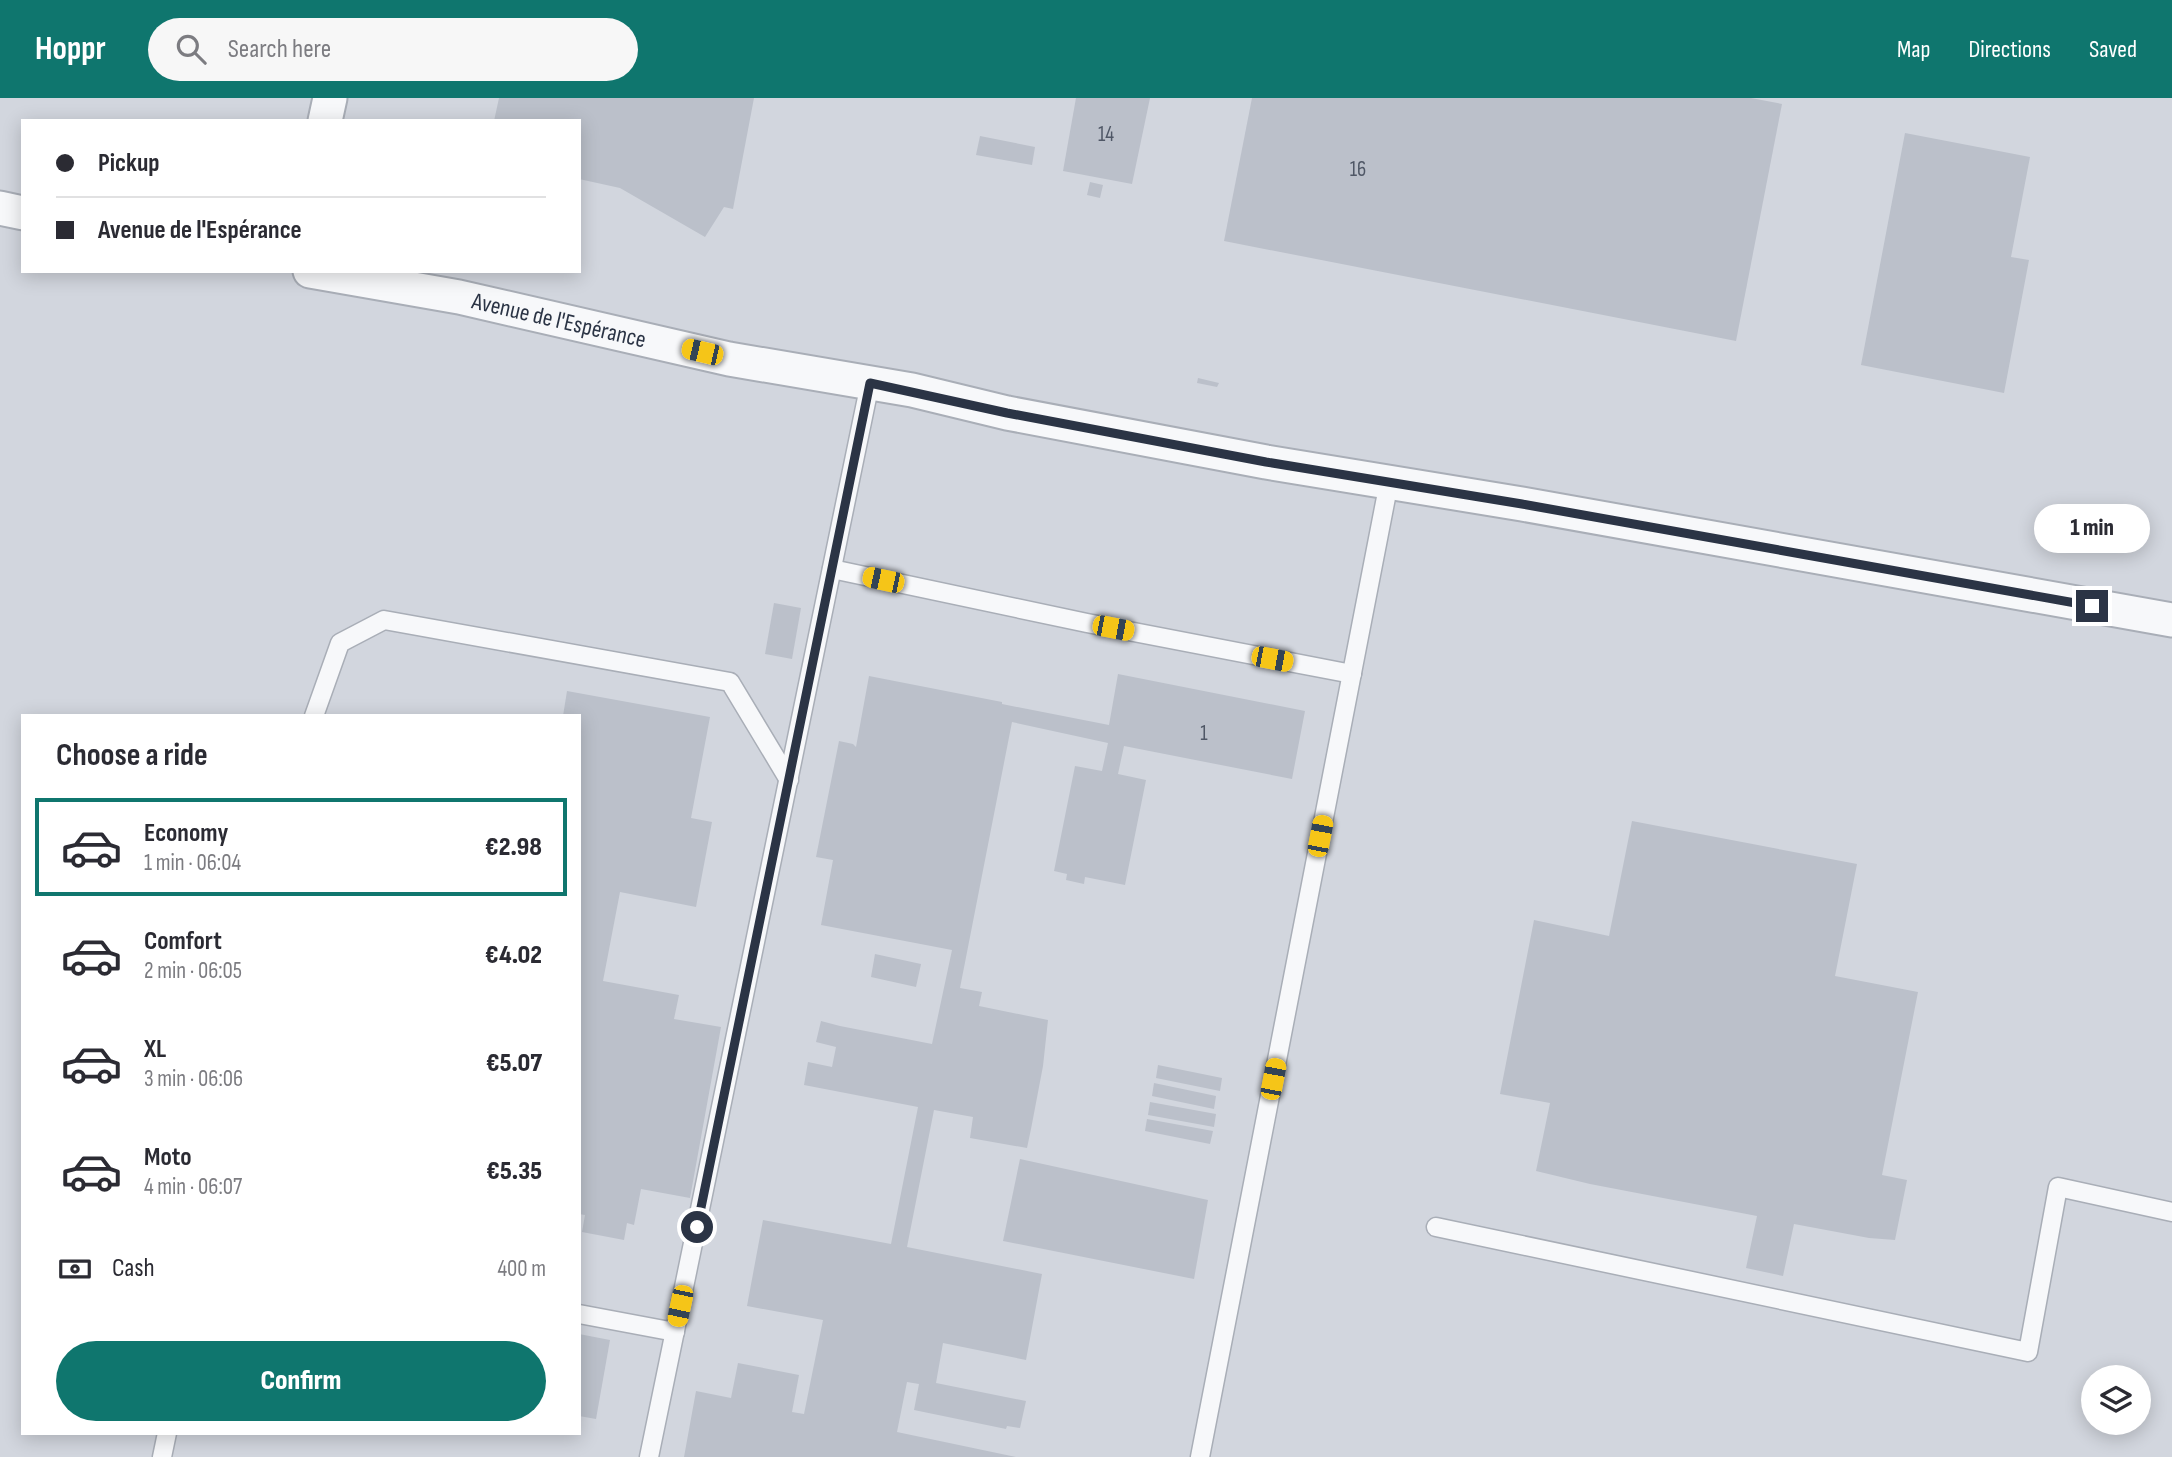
<!DOCTYPE html>
<meta charset="utf-8">
<style>
body{margin:0;font-family:"Sofia Sans Condensed",sans-serif;background:#f7f7f7;color:#2b2b33;height:100vh;display:flex;flex-direction:column;font-size:26px;white-space:nowrap}
*{box-sizing:border-box;margin:0}
p{font-size:23px;color:#7c7c81}
.icon{flex:none;width:38px;height:38px;fill:none;stroke:currentColor;stroke-width:2;stroke-linecap:round;stroke-linejoin:round}
.map{position:relative;flex:1;overflow:hidden}
.drawer{position:absolute;left:21px;top:616px;width:560px;height:721px;display:flex;flex-direction:column;background:#fff;border-radius:0px;box-shadow:0 4px 18px #0003}
.drawer>*{flex:none}
.guide{position:absolute;left:21px;top:21px;width:560px;height:154px;border-radius:0px;box-shadow:0 4px 18px #0003;display:grid;align-content:center;height:154px;padding:0 35px;background:#fff}
.buttons{position:absolute;left:2081px;top:1267px;display:grid;gap:14px}
.buttons a{display:grid;place-items:center;width:70px;height:70px;border-radius:50%;background:#fff;box-shadow:0 4px 18px #0003;font-size:35px}
.end{position:absolute;width:32px;height:32px;margin:-16px;border:9px solid #2b3445;background:#fff;box-shadow:0 0 0 4px #fff}
.from{border-radius:50%}
.bubble{position:absolute;height:49px;border-radius:24px;background:#fff;box-shadow:0 4px 18px #0003;font-size:23px;font-weight:800;line-height:49px;text-align:center}
.car{position:absolute;width:21px;height:42px;margin:-21px -10px;border-radius:9px;box-shadow:0 0 5px 2px #0007;background:linear-gradient(#f5c518 24%,#345 0 40%,#f5c518 0 76%,#345 0 86%,#f5c518 0)}
.guide b{display:flex;align-items:center;gap:24px;height:66px;font-size:26px}
.guide b+b{border-top:2px solid #e1e1e2}
.guide i{width:18px;height:18px;background:#2b2b33}
ul{padding:0;list-style:none}
li{display:flex;align-items:center;gap:21px;height:98px;margin:0 14px 10px;padding:0 21px;border:4px solid transparent;border-radius:0px}
li div{flex:1}
li b{display:block;font-size:26px}
li em{font-style:normal;font-weight:800}
li.on{border-color:#0f766e}
li>.icon{width:63px;height:63px;stroke-width:1.5}
h2{padding:0 35px;font-size:32px;line-height:84px}
.pay{display:flex;align-items:center;gap:18px;height:77px;padding:0 35px;font-size:26px}
.pay p{margin-inline-start:auto}
.primary-button{display:flex;gap:14px;margin-top:auto;padding:14px 35px}
.primary-button a{flex:1;height:80px;border-radius:42px;background:#0f766e;color:#fff;font-size:28px;font-weight:800;line-height:80px;text-align:center}
header{display:flex;align-items:center;gap:42px;box-sizing:border-box;height:98px;padding:0 35px;background:#0f766e;color:#fff}
header strong{font-size:33px}
nav{display:flex;gap:38px;margin-inline-start:auto;font-size:24px}
.search{width:490px;height:63px;background:#f7f7f7;display:flex;align-items:center;gap:18px;box-sizing:border-box;padding:0 24px;border-radius:38px;color:#7c7c81;font-size:26px}
.map>svg:first-child{display:block}
</style>
<header>
<strong>Hoppr</strong>
<div class="search"><svg class="icon" aria-label="search" viewBox="0 0 24 24"><circle cx="10" cy="10" r="6"/><path d="M15 15l6 6"/></svg>Search here</div>
<nav><a>Map</a><a>Directions</a><a>Saved</a></nav>
</header>
<div class="map">
<svg width="2172" height="1359" viewBox="0 0 2172 1359">
<rect width="100%" height="100%" fill="#e4e7ec"/>
<!-- built -->
<path fill="#d2d6de" fill-rule="evenodd" d="M 0,0 L 2172,0 L 2172,1359 L 0,1359 ZM 23,23 L 579,23 L 579,173 L 23,173 ZM 23,618 L 579,618 L 579,1335 L 23,1335 ZM 2093,1279 L 2138,1279 L 2138,1325 L 2093,1325 Z"/>
<!-- building -->
<g fill="#bbc0ca">
<polygon points="499,0 754,0 733,111 724,109 705,139 620,90 579,81 579,23 494,23"/>
<polygon points="1076,0 1150,0 1132,86 1063,73"/>
<polygon points="1252,0 1751,0 1782,6 1736,243 1224,143"/>
<polygon points="1905,35 2030,59 2011,159 2029,162 2004,295 1861,267"/>
<polygon points="980,38 1035,49 1032,67 976,57"/>
<polygon points="1090,84 1103,87 1100,100 1087,97"/>
<polygon points="1198,280 1219,285 1217,289 1197,285"/>
<polygon points="774,505 801,510 792,561 765,556"/>
<polygon points="1118,576 1305,613 1292,681 1124,648 1118,676 1146,682 1125,787 1085,779 1084,786 1066,782 1067,776 1054,773 1075,668 1102,673 1108,645 1012,624 960,890 982,894 979,908 1048,922 1043,968 1031,1031 1027,1050 970,1040 973,1019 934,1012 907,1149 1042,1176 1026,1262 943,1245 936,1285 1026,1303 1020,1330 1007,1328 1006,1331 914,1312 919,1286 907,1284 897,1334 1016,1359 684,1359 696,1293 731,1300 738,1265 799,1277 792,1314 804,1316 823,1222 747,1208 763,1122 891,1146 918,1009 804,987 808,964 832,969 836,949 816,944 821,923 840,928 932,946 952,852 821,827 833,762 816,759 839,643 853,646 856,649 869,578 1002,604 1002,606 1109,627"/>
<polygon points="567,593 710,619 691,720 712,724 696,809 620,794 603,883 679,897 674,921 721,929 690,1100 641,1091 634,1127 627,1125 624,1142 582,1134 585,1117 579,1116 579,618 563,618"/>
<polygon points="1632,723 1857,766 1835,878 1918,894 1882,1077 1907,1082 1895,1142 1869,1140 1794,1126 1783,1178 1746,1170 1757,1118 1590,1086 1536,1073 1550,1005 1500,996 1534,822 1609,838"/>
<polygon points="875,856 921,866 916,889 871,879"/>
<polygon points="1158,967 1222,980 1220,993 1156,980"/>
<polygon points="1154,985 1216,998 1214,1011 1152,998"/>
<polygon points="1150,1004 1216,1016 1214,1029 1148,1017"/>
<polygon points="1147,1021 1213,1033 1210,1046 1145,1033"/>
<polygon points="1020,1061 1208,1102 1194,1181 1003,1143"/>
<polygon points="579,1236 610,1242 596,1321 579,1318"/>
</g>
<g fill="none" stroke-linecap="round" stroke-linejoin="round">
<!-- service casing -->
<g stroke="#a9aeb7" stroke-width="21">
<g id="service">
<polyline points="832,471 1087,525 1352,576"/>
<polyline points="314,618 340,545 384,522 730,584 789,682"/>
<polyline points="1436,1129 2028,1254 2058,1089 2172,1114"/>
<polyline points="579,1216 675,1234"/>
<polyline points="162,1359 167,1335"/>
<polyline points="649,1359 870,285"/>
<polyline points="1200,1359 1389,384"/>
</g>
</g>
<!-- minor casing -->
<g stroke="#a9aeb7" stroke-width="37">
<g id="minor">
<polyline points="325,23 330,0"/>
<polyline points="0,110 23,115"/>
<path id="s1" d="M 310,173 L 459,199 L 729,261 L 912,292 L 1007,315 L 1266,364 L 1522,406 L 2172,522"/>
</g>
</g>
<!-- service -->
<use href="#service" stroke="#f7f8fa" stroke-width="18"/>
<!-- minor -->
<use href="#minor" stroke="#f7f8fa" stroke-width="33"/>
</g>
<g fill="none" stroke-linecap="round" stroke-linejoin="round">
<!-- route -->
<polyline stroke="#2b3445" stroke-width="9" points="697,1129 870,285 1007,315 1266,364 1522,406 2092,508"/>
</g>
<g text-anchor="middle" stroke-width="6" stroke-linejoin="round" paint-order="stroke">
<!-- number labels -->
<g font-size="21" fill="#4f5766">
<text x="1106" y="43">14</text>
<text x="1358" y="78">16</text>
<text x="1204" y="642">1</text>
</g>
<!-- street labels -->
<g font-size="24" fill="#2b3445" stroke="#f4f6f9">
<text dy="8" stroke="none"><textPath href="#s1" startOffset="254">Avenue de l'Espérance</textPath></text>
</g>
</g>
</svg>
<div class="buttons">
<a><svg class="icon" aria-label="layers" viewBox="0 0 24 24"><path d="M12 4l9 5-9 5-9-5zM3 14l9 5 9-5"/></svg></a>
</div>
<i class="end from" style="left:697px;top:1129px"></i>
<i class="end" style="left:2092px;top:508px"></i>
<div class="bubble" style="left:2034px;top:406px;width:116px">1 min</div>
<i class="car" style="left:702px;top:254px;rotate:283deg"></i>
<i class="car" style="left:883px;top:482px;rotate:282deg"></i>
<i class="car" style="left:1113px;top:530px;rotate:101deg"></i>
<i class="car" style="left:1272px;top:561px;rotate:101deg"></i>
<i class="car" style="left:1320px;top:738px;rotate:11deg"></i>
<i class="car" style="left:1273px;top:981px;rotate:11deg"></i>
<i class="car" style="left:680px;top:1208px;rotate:192deg"></i>
<div class="guide">
<b><i class="from"></i>Pickup</b>
<b><i></i>Avenue de l'Espérance</b>
</div>
<section class="drawer">
<h2>Choose a ride</h2>
<ul>
<li class="on"><svg class="icon" aria-label="car" viewBox="0 0 24 24"><path d="M5 17H2v-5l4-1 3-4h7l3 4 3 1v5h-3M9 17h6M6 11h13"/><circle cx="7" cy="17" r="2"/><circle cx="17" cy="17" r="2"/></svg><div><b>Economy</b><p>1 min · 06:04</p></div><em>€2.98</em></li>
<li><svg class="icon" aria-label="car" viewBox="0 0 24 24"><path d="M5 17H2v-5l4-1 3-4h7l3 4 3 1v5h-3M9 17h6M6 11h13"/><circle cx="7" cy="17" r="2"/><circle cx="17" cy="17" r="2"/></svg><div><b>Comfort</b><p>2 min · 06:05</p></div><em>€4.02</em></li>
<li><svg class="icon" aria-label="car" viewBox="0 0 24 24"><path d="M5 17H2v-5l4-1 3-4h7l3 4 3 1v5h-3M9 17h6M6 11h13"/><circle cx="7" cy="17" r="2"/><circle cx="17" cy="17" r="2"/></svg><div><b>XL</b><p>3 min · 06:06</p></div><em>€5.07</em></li>
<li><svg class="icon" aria-label="car" viewBox="0 0 24 24"><path d="M5 17H2v-5l4-1 3-4h7l3 4 3 1v5h-3M9 17h6M6 11h13"/><circle cx="7" cy="17" r="2"/><circle cx="17" cy="17" r="2"/></svg><div><b>Moto</b><p>4 min · 06:07</p></div><em>€5.35</em></li>
</ul>
<div class="pay"><svg class="icon" aria-label="cash" viewBox="0 0 24 24"><path d="M3 7h18v10H3z"/><circle cx="12" cy="12" r="2"/></svg>Cash<p>400 m</p></div>
<div class="primary-button"><a>Confirm</a></div>
</section>
</div>
